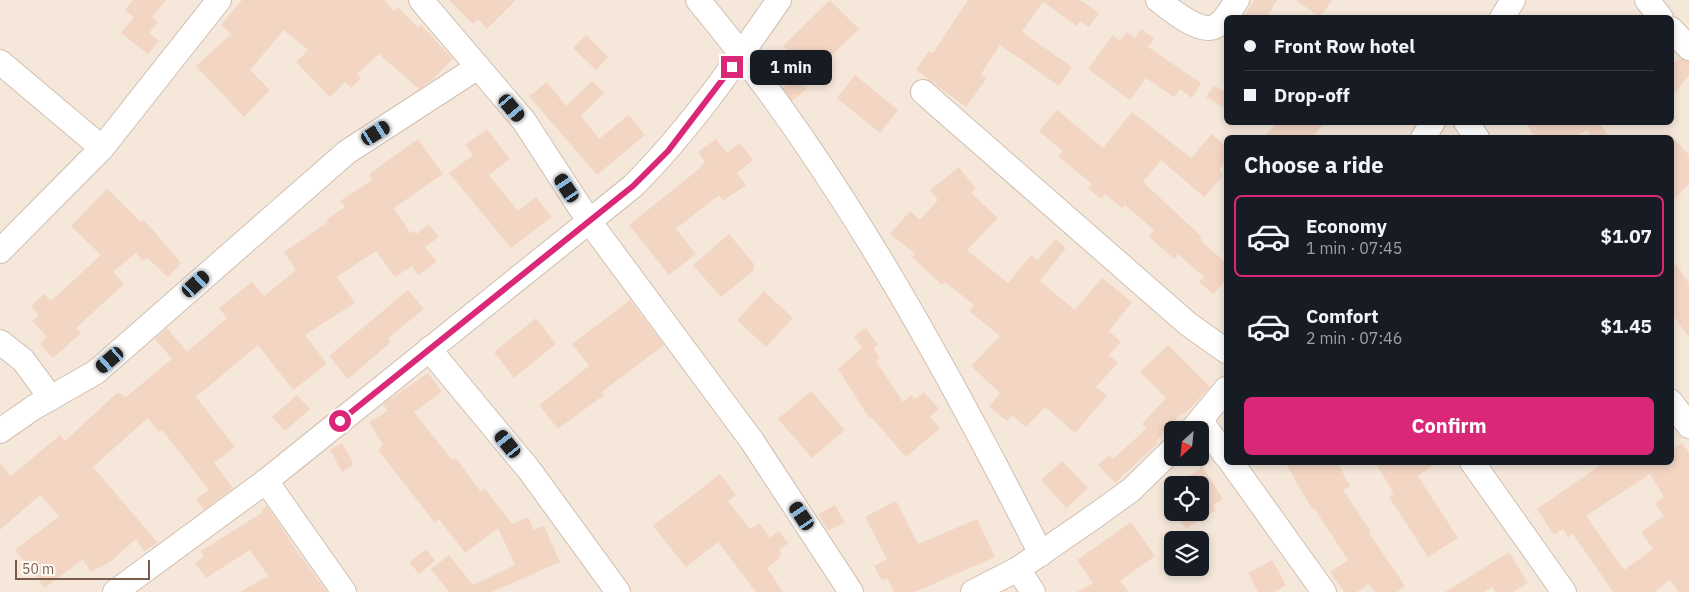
<!DOCTYPE html>
<meta charset="utf-8">
<style>
body{margin:0;font-family:"IBM Plex Sans",sans-serif;background:#242831;color:#f1f3f6;height:100vh;display:flex;flex-direction:column;font-size:19px;white-space:nowrap}
*{box-sizing:border-box;margin:0}
p{font-size:16px;color:#9ea1a6}
.icon{flex:none;width:28px;height:28px;fill:none;stroke:currentColor;stroke-width:2;stroke-linecap:round;stroke-linejoin:round}
.map{position:relative;flex:1;overflow:hidden}
.side{position:absolute;left:1224px;top:135px;width:450px;height:330px;display:flex;flex-direction:column;background:#171b24;border-radius:8px;box-shadow:0 2px 8px #0003}
.side>*{flex:none}
.banner{position:absolute;left:1224px;top:15px;width:450px;height:110px;border-radius:8px;box-shadow:0 2px 8px #0003;display:grid;align-content:center;height:110px;padding:0 20px;background:#171b24}
.needle{width:32px;rotate:207deg}
.fabs{position:absolute;left:1164px;top:421px;display:grid;gap:10px}
.fabs a{display:grid;place-items:center;width:45px;height:45px;border-radius:8px;background:#171b24;box-shadow:0 2px 8px #0003;font-size:25px}
.scale{position:absolute;left:15px;bottom:12px;width:135px;box-sizing:border-box;padding-left:5px;border:2px solid #7a5c4d;border-top:0;font-size:14px;line-height:18px;white-space:nowrap;color:#7a5c4d;-webkit-text-stroke:4px #fffaf3;paint-order:stroke}
.end{position:absolute;width:22px;height:22px;margin:-11px;border:6px solid #db2777;background:#fff;box-shadow:0 0 0 2px #fff}
.from{border-radius:50%}
.bubble{position:absolute;height:35px;border-radius:8px;background:#171b24;box-shadow:0 2px 8px #0003;font-size:16px;font-weight:700;line-height:35px;text-align:center}
.car{position:absolute;width:15px;height:30px;margin:-15px -8px;border-radius:6px;box-shadow:0 0 4px 1px #0007;background:linear-gradient(#222 24%,#8ab4d8 0 40%,#222 0 76%,#8ab4d8 0 86%,#222 0)}
.banner b{display:flex;align-items:center;gap:18px;height:48px;font-size:19px}
.banner b+b{border-top:1px solid #363941}
.banner i{width:12px;height:12px;background:#f1f3f6}
ul{padding:0;list-style:none}
li{display:flex;align-items:center;gap:15px;height:82px;margin:0 10px 8px;padding:0 10px;border:2px solid transparent;border-radius:8px}
li div{flex:1}
li b{display:block;font-size:19px}
li em{font-style:normal;font-weight:700}
li.current{border-color:#db2777}
li>.icon{width:45px;height:45px;stroke-width:1.5}
h2{padding:0 20px;font-size:22px;line-height:60px}
.cta{display:flex;gap:10px;margin-top:auto;padding:10px 20px}
.cta a{flex:1;height:58px;border-radius:8px;background:#db2777;color:#fff;font-size:20px;font-weight:700;line-height:58px;text-align:center}
.map>svg:first-child{display:block}
</style>
<div class="map">
<svg width="1689" height="592" viewBox="0 0 1689 592">
<rect width="100%" height="100%" fill="#fdf6ec"/>
<!-- residential -->
<path fill="#f5e8da" fill-rule="evenodd" d="M 0,0 L 1689,0 L 1689,592 L 0,592 ZM 1226,18 L 1671,18 L 1671,122 L 1226,122 ZM 1226,138 L 1671,138 L 1671,462 L 1226,462 ZM 1172,430 L 1200,430 L 1200,458 L 1172,458 ZM 1172,485 L 1200,485 L 1200,512 L 1172,512 ZM 1172,540 L 1200,540 L 1200,568 L 1172,568 Z"/>
<!-- building -->
<g fill="#f3d5c3" fill-rule="evenodd">
<polygon points="133,0 166,0 152,17 158,22 149,33 159,41 148,54 121,33 134,17 125,10"/>
<polygon points="242,0 384,0 394,11 398,7 418,28 421,25 453,59 432,80 419,89 379,54 357,74 361,78 351,88 345,82 330,97 296,62 308,50 284,30 250,70 270,90 244,117 196,66 231,34 221,25"/>
<polygon points="449,0 516,0 487,29 478,19 473,24"/>
<polygon points="830,0 859,29 811,75 783,46"/>
<polygon points="968,0 1080,0 1099,13 1089,27 1080,21 1077,26 1043,2 1022,32 1072,67 1059,86 1000,45 981,74 987,78 966,107 916,70 929,51 933,53"/>
<polygon points="1254,0 1277,0 1266,18 1243,18"/>
<polygon points="1295,0 1332,0 1320,17"/>
<polygon points="1141,29 1154,39 1148,47 1201,83 1192,98 1180,89 1174,97 1146,78 1130,100 1088,69 1113,35 1120,41 1127,32 1135,38"/>
<polygon points="586,35 608,57 596,70 573,48"/>
<polygon points="1680,58 1689,61 1689,75 1671,97 1671,65"/>
<polygon points="855,75 898,110 880,133 837,98"/>
<polygon points="797,77 807,89 792,101 783,88"/>
<polygon points="592,81 604,93 581,116 599,139 629,115 645,135 597,175 529,96 547,82 566,106"/>
<polygon points="1214,85 1226,93 1226,109 1206,97"/>
<polygon points="1057,110 1103,148 1132,112 1191,158 1212,134 1226,147 1226,161 1219,169 1223,176 1204,197 1161,160 1143,182 1202,237 1200,240 1226,263 1226,279 1213,294 1199,282 1204,277 1178,254 1174,259 1149,237 1154,230 1125,205 1122,208 1105,194 1101,199 1088,188 1092,184 1058,156 1063,151 1039,131"/>
<polygon points="1277,122 1325,122 1312,138 1263,138"/>
<polygon points="1526,122 1600,122 1609,138 1592,138 1587,130 1574,138 1535,138"/>
<polygon points="487,129 510,159 489,175 518,211 536,197 552,217 511,248 449,173 473,155 465,145"/>
<polygon points="1671,136 1689,155 1689,184 1671,201"/>
<polygon points="418,139 443,174 394,208 410,233 413,231 416,234 429,224 439,237 425,247 437,262 418,275 412,266 395,277 376,251 337,277 355,303 305,335 327,364 293,390 258,345 196,397 235,447 214,463 233,488 204,510 196,499 209,490 162,430 159,432 148,418 93,467 158,543 144,551 136,539 110,562 91,572 83,559 45,588 15,550 59,516 40,495 0,530 0,463 11,476 60,435 65,441 118,392 126,397 172,359 155,339 167,328 187,352 227,318 219,308 252,282 264,296 296,270 284,252 328,222 327,219 345,207 340,201 372,180 369,174"/>
<polygon points="716,139 727,153 740,143 753,160 737,173 746,185 723,201 719,195 676,229 696,254 669,275 629,225 699,169 705,162 698,152"/>
<polygon points="959,167 976,189 971,193 998,218 967,250 1008,283 1031,255 1037,260 1056,239 1066,248 1040,281 1075,310 1102,278 1132,302 1109,331 1121,342 1109,355 1118,363 1096,387 1107,396 1075,433 1045,407 1026,427 1012,415 1007,421 989,407 1000,393 971,366 1000,336 969,311 974,305 945,282 942,285 912,257 915,254 890,234 910,211 920,220 938,200 930,190"/>
<polygon points="107,189 141,222 144,220 181,263 168,277 147,258 142,261 136,253 113,272 124,284 76,328 81,333 53,358 40,344 47,337 32,321 39,315 31,306 44,294 51,301 101,255 71,226"/>
<polygon points="729,234 754,264 754,270 721,297 693,265"/>
<polygon points="1671,259 1689,283 1689,337 1671,313"/>
<polygon points="408,290 424,309 388,338 391,342 348,379 329,356"/>
<polygon points="764,291 793,318 766,347 737,320"/>
<polygon points="630,300 664,345 602,392 604,395 558,429 539,405 589,366 572,344"/>
<polygon points="536,318 556,344 514,378 494,352"/>
<polygon points="866,328 878,345 873,348 880,358 876,361 903,402 911,395 915,399 924,392 939,409 930,417 940,428 906,457 872,418 870,419 838,369 862,348 854,336"/>
<polygon points="1168,345 1210,387 1184,415 1182,413 1156,441 1158,443 1115,483 1098,465 1109,455 1113,459 1147,428 1142,424 1166,398 1140,372"/>
<polygon points="428,373 442,392 414,412 452,460 455,457 481,492 485,489 512,524 528,517 534,530 544,526 560,562 492,592 449,592 431,569 449,555 473,585 515,565 498,528 465,553 439,519 435,523 378,450 383,445 369,422 388,411 383,404"/>
<polygon points="811,391 845,430 812,458 778,419"/>
<polygon points="297,395 310,409 285,431 272,417"/>
<polygon points="342,443 352,460 352,466 342,472 330,450"/>
<path d="M 1682,443 L 1689,453 L 1689,592 L 1679,592 L 1670,580 L 1654,592 L 1613,592 L 1573,534 L 1568,537 L 1563,529 L 1554,535 L 1537,509 L 1605,462 L 1671,462 L 1671,450 ZM 1650,474 L 1664,497 L 1655,503 L 1664,516 L 1641,532 L 1653,549 L 1624,570 L 1586,516 Z"/>
<polygon points="1062,461 1088,488 1066,508 1041,480"/>
<polygon points="1285,462 1337,462 1350,486 1343,490 1371,532 1369,533 1405,586 1397,592 1375,592 1369,584 1357,592 1344,592 1330,572 1348,560 1314,508 1312,509"/>
<polygon points="1375,462 1437,462 1418,476 1458,538 1428,557 1389,497 1394,494"/>
<polygon points="1200,463 1223,499 1213,505 1216,510 1186,529 1175,512 1200,512 1200,485 1175,485 1200,469"/>
<polygon points="720,474 736,495 728,501 750,529 759,523 770,538 779,531 788,543 779,550 782,554 778,557 779,559 767,568 783,592 756,592 718,542 686,567 653,526"/>
<polygon points="896,501 918,544 977,519 995,557 915,592 894,592 887,578 882,581 874,566 887,559 865,517"/>
<polygon points="835,505 845,522 828,531 818,514"/>
<polygon points="267,506 297,551 327,592 240,592 268,576 250,550 206,578 195,563 203,557 201,551 263,512 262,509"/>
<polygon points="1131,522 1155,556 1120,581 1129,592 1077,592 1093,583 1077,560"/>
<polygon points="426,549 435,561 419,574 409,562"/>
<polygon points="1509,552 1528,583 1513,592 1496,592 1492,587 1484,592 1445,592"/>
<polygon points="1272,560 1286,585 1274,592 1258,592 1248,573"/>
</g>
<g fill="none" stroke-linecap="round" stroke-linejoin="round">
<!-- minor casing -->
<g stroke="#d1beb0" stroke-width="26">
<g id="minor">
<polyline points="421,0 524,121 589,221 752,441 851,592"/>
<path d="M 698,0 C 837,167 943,361 1041,554"/>
<path d="M 1158,0 C 1170,9 1198,33 1214,27 C 1224,23 1231,9 1237,0"/>
<polyline points="1647,0 1661,18"/>
<polyline points="1502,18 1513,0"/>
<polyline points="1671,29 1689,48"/>
<polyline points="0,62 102,148"/>
<polyline points="923,92 1188,324 1226,351"/>
<polyline points="1466,122 1477,138"/>
<polyline points="1423,138 1433,122"/>
<polyline points="0,251 102,148 219,0"/>
<polyline points="0,342 23,360 51,398"/>
<polyline points="429,349 530,471 618,592"/>
<polyline points="1671,402 1689,426"/>
<polyline points="1201,421 1226,456"/>
<polyline points="1192,430 1226,389"/>
<polyline points="0,431 33,408 96,372 347,152 478,67"/>
<polyline points="1231,462 1324,592"/>
<polyline points="1472,462 1564,592"/>
<polyline points="266,481 344,592"/>
<polyline points="1018,569 1033,592"/>
<path d="M 115,592 L 266,481 L 633,186 C 689,130 734,65 779,0"/>
<polyline points="973,592 1018,569 1095,516 1131,490 1172,450"/>
</g>
</g>
<!-- minor -->
<use href="#minor" stroke="#fff" stroke-width="24"/>
</g>
<g fill="none" stroke-linecap="round" stroke-linejoin="round">
<!-- route -->
<polyline stroke="#db2777" stroke-width="6" points="340,421 633,186 668,151 732,67"/>
</g>
</svg>
<div class="fabs">
<a><svg class="needle" viewBox="-14 -14 28 28"><path d="M0-13l5 13h-10z" fill="#e53935"/><path d="M0 13l5-13h-10z" fill="#9ea1a6"/></svg></a>
<a><svg class="icon" aria-label="locate" viewBox="0 0 24 24"><circle cx="12" cy="12" r="6"/><path d="M12 2v4M12 18v4M2 12h4M18 12h4"/></svg></a>
<a><svg class="icon" aria-label="layers" viewBox="0 0 24 24"><path d="M12 4l9 5-9 5-9-5zM3 14l9 5 9-5"/></svg></a>
</div>
<div class="scale">50 m</div>
<i class="end from" style="left:340px;top:421px"></i>
<i class="end" style="left:732px;top:67px"></i>
<div class="bubble" style="left:750px;top:50px;width:82px">1 min</div>
<i class="car" style="left:512px;top:108px;rotate:140deg"></i>
<i class="car" style="left:376px;top:133px;rotate:58deg"></i>
<i class="car" style="left:567px;top:188px;rotate:327deg"></i>
<i class="car" style="left:196px;top:284px;rotate:48deg"></i>
<i class="car" style="left:110px;top:360px;rotate:229deg"></i>
<i class="car" style="left:508px;top:444px;rotate:321deg"></i>
<i class="car" style="left:802px;top:516px;rotate:326deg"></i>
<div class="banner">
<b><i class="from"></i>Front Row hotel</b>
<b><i></i>Drop-off</b>
</div>
<section class="side">
<h2>Choose a ride</h2>
<ul>
<li class="current"><svg class="icon" aria-label="car" viewBox="0 0 24 24"><path d="M5 17H2v-5l4-1 3-4h7l3 4 3 1v5h-3M9 17h6M6 11h13"/><circle cx="7" cy="17" r="2"/><circle cx="17" cy="17" r="2"/></svg><div><b>Economy</b><p>1 min · 07:45</p></div><em>$1.07</em></li>
<li><svg class="icon" aria-label="car" viewBox="0 0 24 24"><path d="M5 17H2v-5l4-1 3-4h7l3 4 3 1v5h-3M9 17h6M6 11h13"/><circle cx="7" cy="17" r="2"/><circle cx="17" cy="17" r="2"/></svg><div><b>Comfort</b><p>2 min · 07:46</p></div><em>$1.45</em></li>
</ul>
<div class="cta"><a>Confirm</a></div>
</section>
</div>
